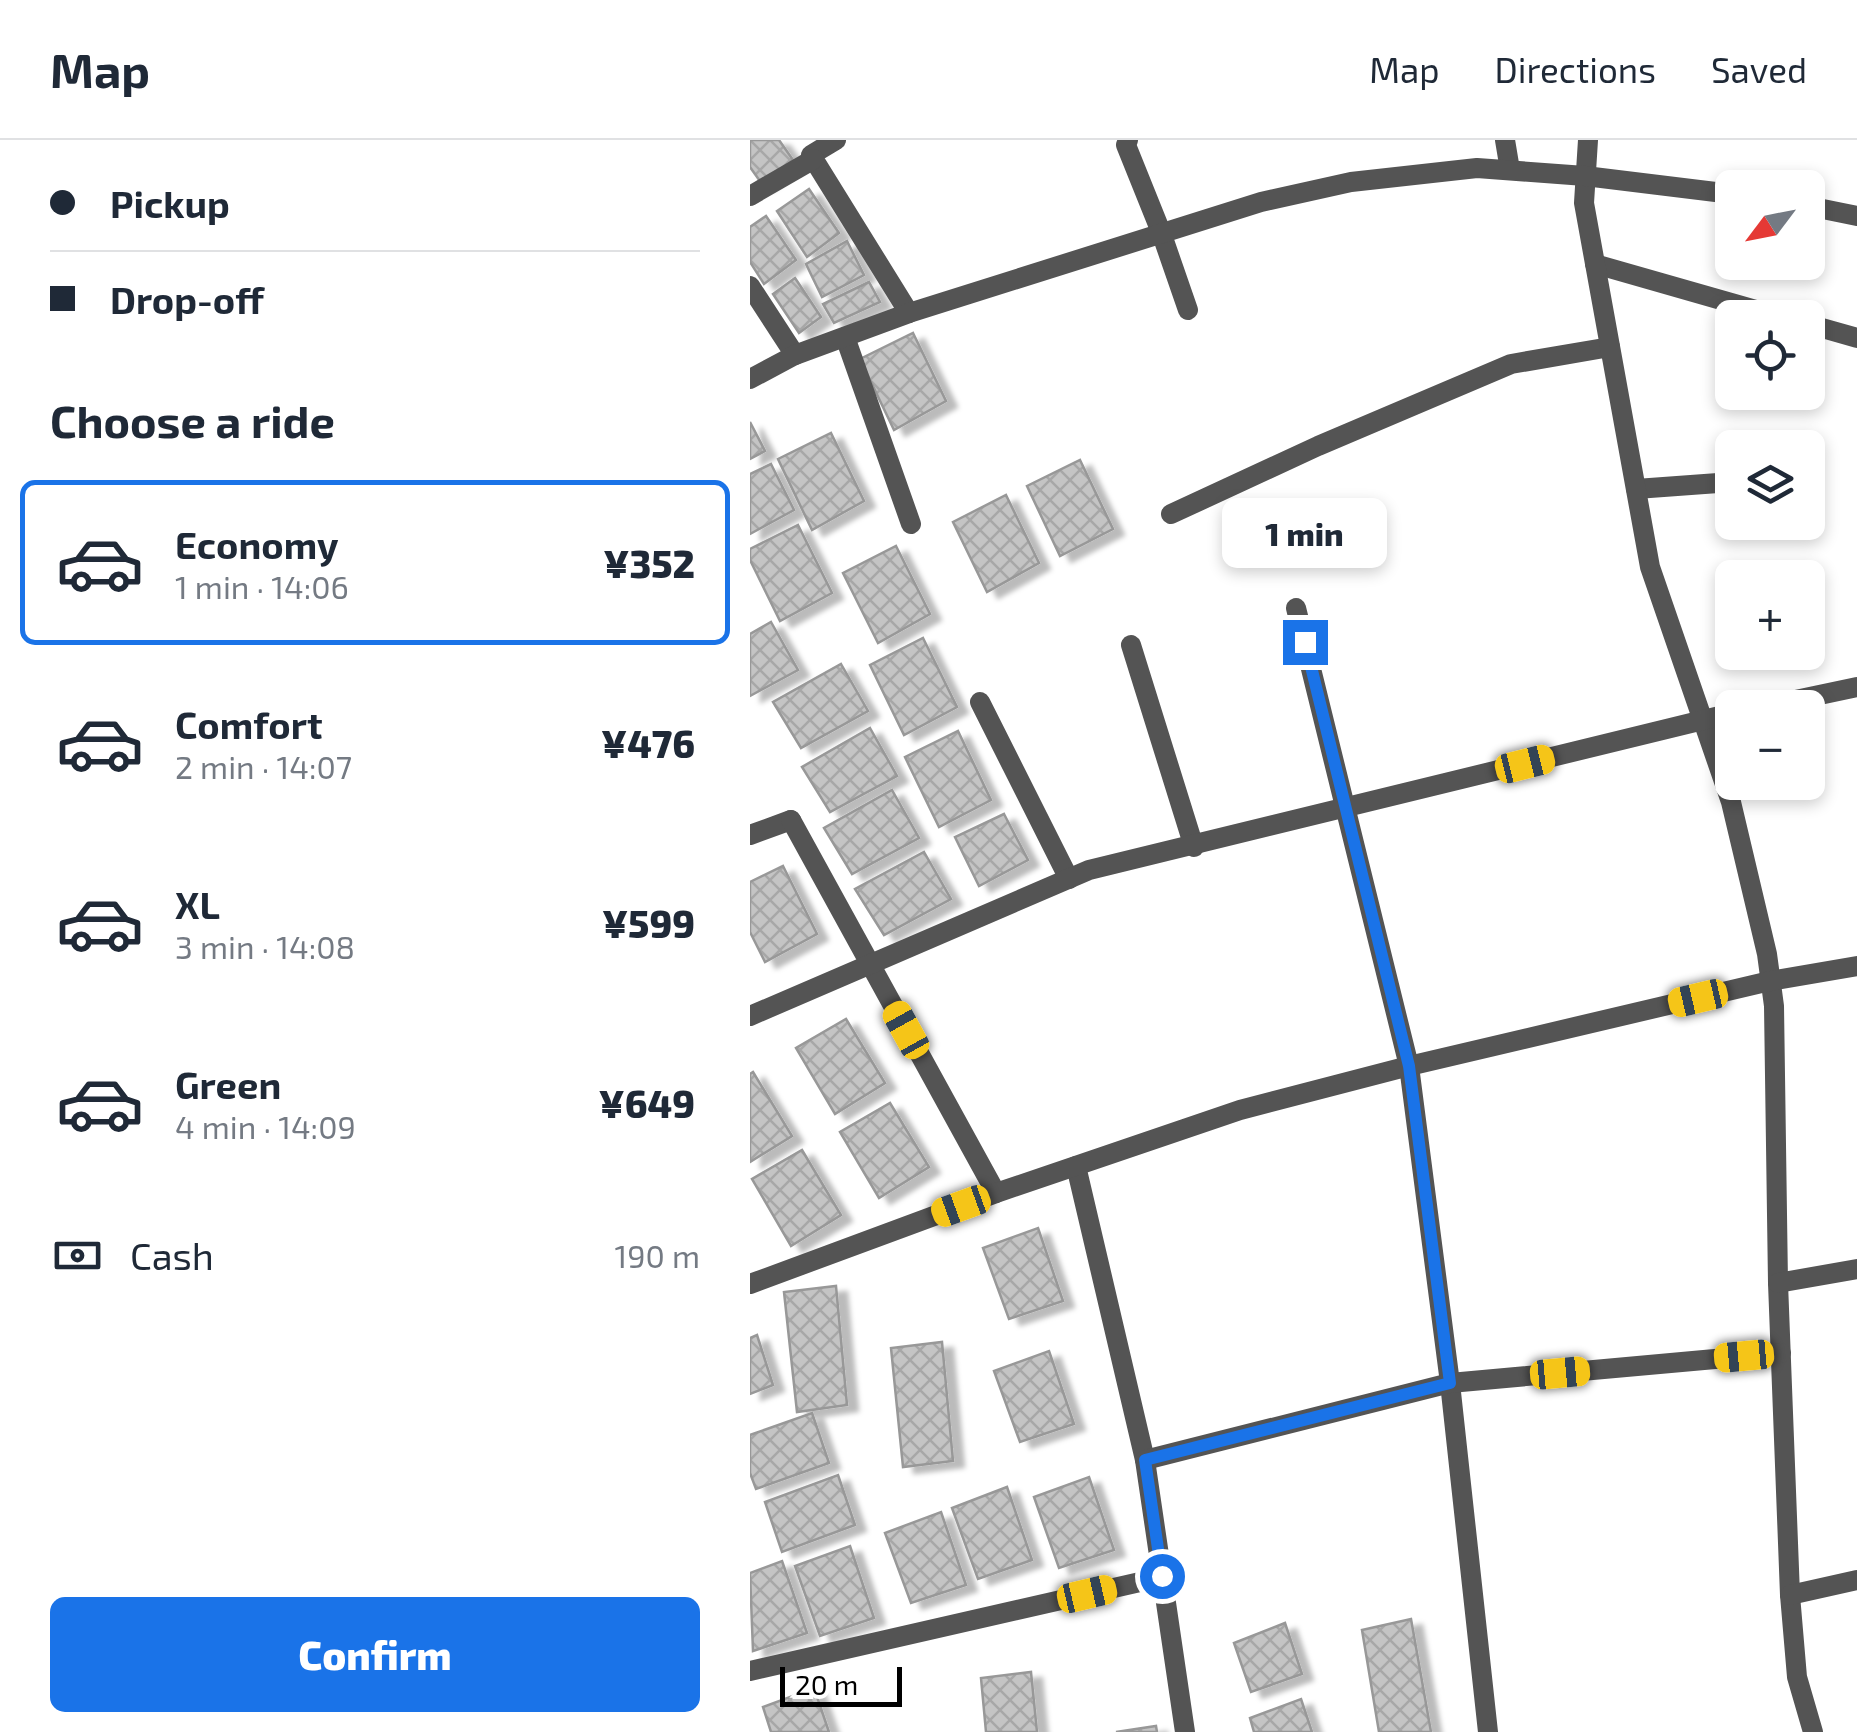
<!DOCTYPE html>
<meta charset="utf-8">
<style>
body{margin:0;font-family:"Exo 2",sans-serif;background:#f6f6f7;color:#1f2937;height:100vh;display:flex;flex-direction:column;font-size:38px;white-space:nowrap}
*{box-sizing:border-box;margin:0}
p{font-size:32px;color:#747a83}
.icon{flex:none;width:55px;height:55px;fill:none;stroke:currentColor;stroke-width:2;stroke-linecap:round;stroke-linejoin:round}
.map{position:relative;flex:1;overflow:hidden}
.drawer{display:flex;flex-direction:column;background:#fff;width:750px}
.drawer>*{flex:none}
.guide{display:grid;align-content:center;height:220px;padding:0 50px;background:#fff}
.needle{width:65px;rotate:238deg}
.fabs{position:absolute;left:965px;top:30px;display:grid;gap:20px}
.fabs a{display:grid;place-items:center;width:110px;height:110px;border-radius:15px;background:#fff;box-shadow:0 5px 15px #0003;font-size:50px}
.scale{position:absolute;left:30px;bottom:25px;width:122px;box-sizing:border-box;padding-left:10px;border:5px solid #000;border-top:0;font-size:28px;line-height:35px;white-space:nowrap;color:#000;-webkit-text-stroke:8px #fff;paint-order:stroke}
.end{position:absolute;width:45px;height:45px;margin:-22px;border:12px solid #1a73e8;background:#fff;box-shadow:0 0 0 5px #fff}
.from{border-radius:50%}
.bubble{position:absolute;height:70px;border-radius:15px;background:#fff;box-shadow:0 5px 15px #0003;font-size:32px;font-weight:800;line-height:70px;text-align:center}
.car{position:absolute;width:30px;height:60px;margin:-30px -15px;border-radius:12px;box-shadow:0 0 8px 2px #0007;background:linear-gradient(#f5c518 24%,#345 0 40%,#f5c518 0 76%,#345 0 86%,#f5c518 0)}
.guide b{display:flex;align-items:center;gap:35px;height:95px;font-size:38px}
.guide b+b{border-top:2px solid #e0e1e3}
.guide i{width:25px;height:25px;background:#1f2937}
ul{padding:0;list-style:none}
li{display:flex;align-items:center;gap:30px;height:165px;margin:0 20px 15px;padding:0 30px;border:5px solid transparent;border-radius:15px}
li div{flex:1}
li b{display:block;font-size:38px}
li em{font-style:normal;font-weight:800}
li.active{border-color:#1a73e8}
li>.icon{width:90px;height:90px;stroke-width:1.5}
h2{padding:0 50px;font-size:45px;line-height:120px}
.pay{display:flex;align-items:center;gap:25px;height:110px;padding:0 50px;font-size:38px}
.pay p{margin-inline-start:auto}
.action{display:flex;gap:20px;margin-top:auto;padding:20px 50px}
.action a{flex:1;height:115px;border-radius:15px;background:#1a73e8;color:#fff;font-size:40px;font-weight:800;line-height:115px;text-align:center}
header{display:flex;align-items:center;gap:60px;box-sizing:border-box;height:140px;padding:0 50px;background:#fff;border-bottom:2px solid #e0e1e3}
header strong{font-size:48px}
nav{display:flex;gap:55px;margin-inline-start:auto;font-size:35px}
main{display:flex;flex:1;min-height:0}
.map>svg:first-child{display:block}
</style>
<header>
<strong>Map</strong>
<nav><a>Map</a><a>Directions</a><a>Saved</a></nav>
</header>
<main>
<section class="drawer">
<div class="guide">
<b><i class="from"></i>Pickup</b>
<b><i></i>Drop-off</b>
</div>
<h2>Choose a ride</h2>
<ul>
<li class="active"><svg class="icon" aria-label="car" viewBox="0 0 24 24"><path d="M5 17H2v-5l4-1 3-4h7l3 4 3 1v5h-3M9 17h6M6 11h13"/><circle cx="7" cy="17" r="2"/><circle cx="17" cy="17" r="2"/></svg><div><b>Economy</b><p>1 min · 14:06</p></div><em>¥352</em></li>
<li><svg class="icon" aria-label="car" viewBox="0 0 24 24"><path d="M5 17H2v-5l4-1 3-4h7l3 4 3 1v5h-3M9 17h6M6 11h13"/><circle cx="7" cy="17" r="2"/><circle cx="17" cy="17" r="2"/></svg><div><b>Comfort</b><p>2 min · 14:07</p></div><em>¥476</em></li>
<li><svg class="icon" aria-label="car" viewBox="0 0 24 24"><path d="M5 17H2v-5l4-1 3-4h7l3 4 3 1v5h-3M9 17h6M6 11h13"/><circle cx="7" cy="17" r="2"/><circle cx="17" cy="17" r="2"/></svg><div><b>XL</b><p>3 min · 14:08</p></div><em>¥599</em></li>
<li><svg class="icon" aria-label="car" viewBox="0 0 24 24"><path d="M5 17H2v-5l4-1 3-4h7l3 4 3 1v5h-3M9 17h6M6 11h13"/><circle cx="7" cy="17" r="2"/><circle cx="17" cy="17" r="2"/></svg><div><b>Green</b><p>4 min · 14:09</p></div><em>¥649</em></li>
</ul>
<div class="pay"><svg class="icon" aria-label="cash" viewBox="0 0 24 24"><path d="M3 7h18v10H3z"/><circle cx="12" cy="12" r="2"/></svg>Cash<p>190 m</p></div>
<div class="action"><a>Confirm</a></div>
</section>
<div class="map">
<svg width="1107" height="1592" viewBox="0 0 1107 1592">
<defs>
<pattern id="building-cross-hatch" width="8" height="8" patternUnits="userSpaceOnUse" patternTransform="scale(2.5)"><rect width="8" height="8" fill="#c4c4c4"/><path d="M0 0l8 8M0 8l8-8" fill="none" stroke="#a7a7a7"/></pattern>
<filter id="shadow"><feDropShadow dx="11" dy="6" stdDeviation="2.5" flood-color="#0004"/></filter>
</defs>
<rect width="100%" height="100%" fill="#fff"/>
<!-- building -->
<g fill="url(#building-cross-hatch)" stroke="#989898" stroke-width="2.5" filter="url(#shadow)">
<polygon points="0,0 29,0 43,20 12,44 0,27"/>
<polygon points="59,49 89,93 57,117 27,71"/>
<polygon points="16,76 46,120 14,144 0,122 0,87"/>
<polygon points="97,101 114,135 72,157 56,124"/>
<polygon points="45,138 71,177 49,193 23,154"/>
<polygon points="119,142 130,162 84,183 73,164"/>
<polygon points="163,193 196,261 144,290 110,219"/>
<polygon points="0,282 15,311 0,319"/>
<polygon points="81,293 114,361 62,390 28,319"/>
<polygon points="330,320 363,389 310,416 277,346"/>
<polygon points="21,324 44,370 0,394 0,334"/>
<polygon points="256,355 289,423 237,452 203,382"/>
<polygon points="48,385 82,453 30,481 0,420 0,409"/>
<polygon points="146,406 180,474 128,503 93,433"/>
<polygon points="21,482 48,530 0,556 0,494"/>
<polygon points="173,498 207,567 154,595 120,525"/>
<polygon points="91,524 118,571 51,608 23,562"/>
<polygon points="120,588 147,636 80,672 52,627"/>
<polygon points="208,591 241,660 189,687 155,617"/>
<polygon points="142,650 169,698 102,734 74,688"/>
<polygon points="254,674 278,720 229,746 205,697"/>
<polygon points="174,712 201,759 134,795 105,749"/>
<polygon points="33,726 67,794 15,822 0,792 0,742"/>
<polygon points="96,879 135,943 85,974 46,908"/>
<polygon points="3,932 42,996 0,1022 0,934"/>
<polygon points="140,963 179,1027 129,1058 90,992"/>
<polygon points="52,1010 91,1075 41,1106 2,1039"/>
<polygon points="288,1088 313,1161 259,1179 233,1108"/>
<polygon points="86,1146 97,1265 47,1272 34,1152"/>
<polygon points="7,1195 23,1245 0,1254 0,1198"/>
<polygon points="192,1202 203,1321 153,1327 141,1208"/>
<polygon points="299,1211 324,1284 270,1302 244,1231"/>
<polygon points="62,1273 79,1323 6,1349 0,1333 0,1295"/>
<polygon points="88,1335 105,1385 32,1412 15,1362"/>
<polygon points="339,1337 364,1410 309,1428 284,1357"/>
<polygon points="257,1347 282,1420 228,1439 202,1368"/>
<polygon points="191,1372 216,1445 161,1463 135,1393"/>
<polygon points="100,1406 124,1478 70,1496 45,1426"/>
<polygon points="32,1421 57,1493 3,1511 0,1433"/>
<polygon points="661,1479 681,1592 629,1592 612,1490"/>
<polygon points="535,1483 552,1534 501,1552 484,1503"/>
<polygon points="281,1532 287,1592 236,1592 231,1538"/>
<polygon points="64,1548 79,1592 21,1592 13,1567"/>
<polygon points="551,1559 562,1592 504,1592 500,1578"/>
<polygon points="406,1586 407,1592 366,1592"/>
</g>
<g fill="none" stroke-linecap="round" stroke-linejoin="round">
<!-- service -->
<g stroke="#545454" stroke-width="20">
<polyline points="86,0 61,15 159,173"/>
<polyline points="755,0 760,30"/>
<polyline points="0,56 64,19"/>
<polyline points="411,92 438,170"/>
<polyline points="845,124 1034,178"/>
<polyline points="0,146 45,215"/>
<polyline points="1058,184 1107,198"/>
<polyline points="95,197 161,384"/>
<polyline points="886,349 982,342"/>
<polyline points="421,374 568,306 761,224 860,207"/>
<polyline points="381,505 444,707"/>
<polyline points="230,562 319,739"/>
<polyline points="0,695 41,680"/>
</g>
<!-- minor -->
<g stroke="#545454" stroke-width="20">
<polyline points="378,0 376,5 411,92"/>
<polyline points="838,0 834,63 900,427 981,662 1017,814 1024,866 1028,1143 1040,1455 1047,1537 1063,1592"/>
<polyline points="1058,66 1107,76"/>
<polyline points="0,239 45,215 159,173 511,62 601,42 727,28 835,36 982,54"/>
<polyline points="546,468 659,926 700,1243 738,1592"/>
<polyline points="1008,568 1107,547"/>
<polyline points="41,680 246,1053"/>
<polyline points="0,876 339,730 982,573"/>
<polyline points="326,1026 395,1320 435,1592"/>
<polyline points="1028,1143 1107,1129"/>
<polyline points="0,1144 246,1053 490,970 659,926 1020,841 1107,826"/>
<polyline points="395,1320 700,1243 1031,1213"/>
<polyline points="1040,1455 1107,1440"/>
<polyline points="0,1531 412,1437"/>
</g>
</g>
<g fill="none" stroke-linecap="round" stroke-linejoin="round">
<!-- route -->
<polyline stroke="#1a73e8" stroke-width="12" points="412,1436 395,1320 700,1243 659,926 555,502"/>
</g>
</svg>
<div class="fabs">
<a><svg class="needle" viewBox="-14 -14 28 28"><path d="M0-13l5 13h-10z" fill="#e53935"/><path d="M0 13l5-13h-10z" fill="#747a83"/></svg></a>
<a><svg class="icon" aria-label="locate" viewBox="0 0 24 24"><circle cx="12" cy="12" r="6"/><path d="M12 2v4M12 18v4M2 12h4M18 12h4"/></svg></a>
<a><svg class="icon" aria-label="layers" viewBox="0 0 24 24"><path d="M12 4l9 5-9 5-9-5zM3 14l9 5 9-5"/></svg></a>
<a>+</a>
<a>−</a>
</div>
<div class="scale">20 m</div>
<i class="end from" style="left:412px;top:1436px"></i>
<i class="end" style="left:555px;top:502px"></i>
<div class="bubble" style="left:472px;top:358px;width:165px">1 min</div>
<i class="car" style="left:775px;top:624px;rotate:76deg"></i>
<i class="car" style="left:948px;top:858px;rotate:257deg"></i>
<i class="car" style="left:156px;top:890px;rotate:331deg"></i>
<i class="car" style="left:211px;top:1066px;rotate:250deg"></i>
<i class="car" style="left:994px;top:1216px;rotate:265deg"></i>
<i class="car" style="left:810px;top:1233px;rotate:85deg"></i>
<i class="car" style="left:337px;top:1454px;rotate:77deg"></i>
</div>
</main>
